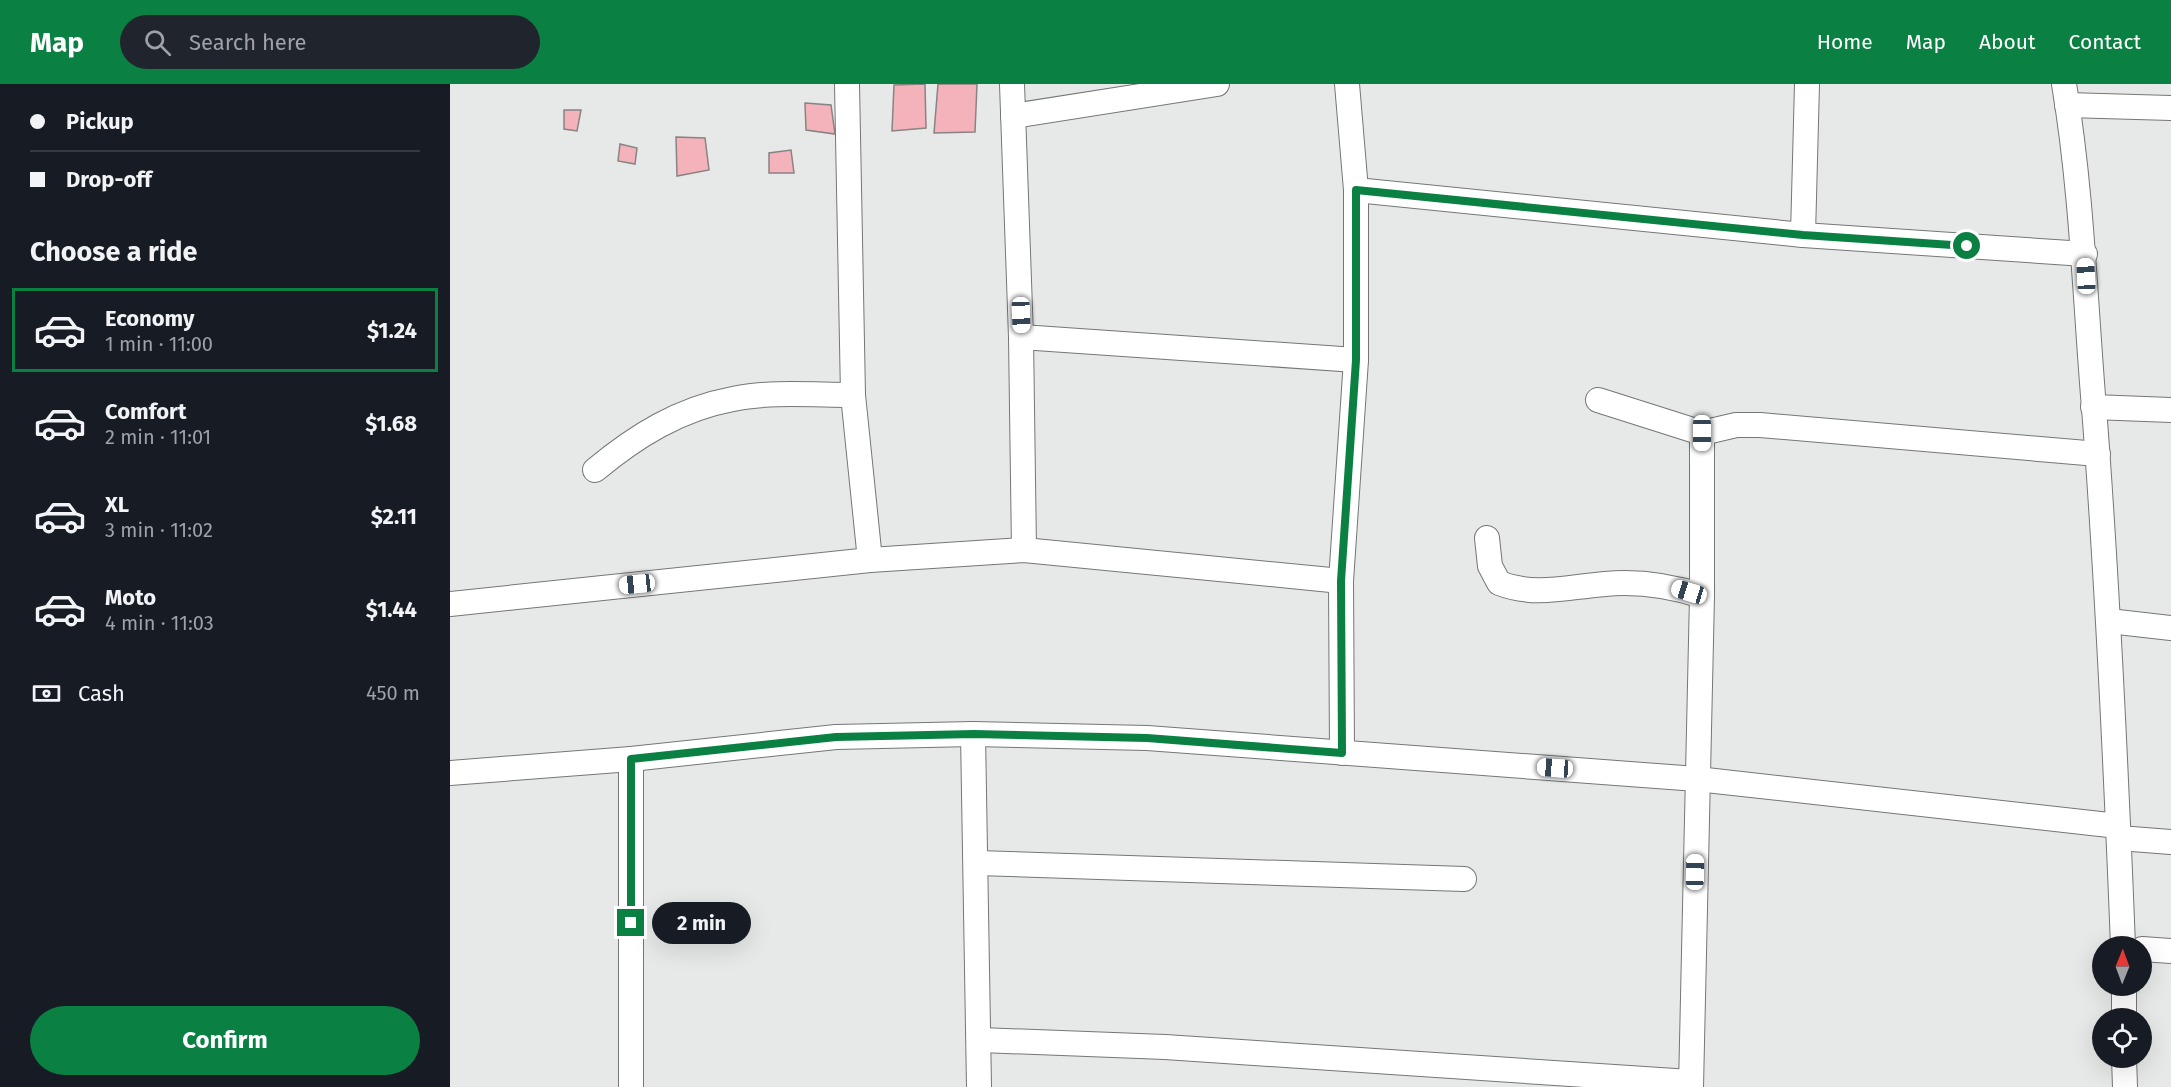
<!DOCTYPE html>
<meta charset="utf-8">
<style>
body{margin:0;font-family:"Fira Sans",sans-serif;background:#20242c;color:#f1f3f6;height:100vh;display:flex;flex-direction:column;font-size:22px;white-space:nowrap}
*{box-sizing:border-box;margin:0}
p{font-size:20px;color:#9ea1a6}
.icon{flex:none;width:33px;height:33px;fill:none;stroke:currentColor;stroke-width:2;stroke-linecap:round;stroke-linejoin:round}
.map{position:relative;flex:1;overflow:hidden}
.details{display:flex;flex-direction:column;background:#171b24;width:450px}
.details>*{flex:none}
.banner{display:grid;align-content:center;height:132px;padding:0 30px;background:#171b24}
.needle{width:39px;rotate:1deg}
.fabs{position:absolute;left:1642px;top:852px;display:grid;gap:12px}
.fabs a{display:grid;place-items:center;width:60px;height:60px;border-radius:50%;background:#171b24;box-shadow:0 6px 24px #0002;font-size:30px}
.end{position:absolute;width:27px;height:27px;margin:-14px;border:8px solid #0b8043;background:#fff;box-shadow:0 0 0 3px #fff}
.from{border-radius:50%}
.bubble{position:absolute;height:42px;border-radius:21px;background:#171b24;box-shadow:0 6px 24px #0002;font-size:20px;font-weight:700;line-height:42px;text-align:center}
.car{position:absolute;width:18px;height:36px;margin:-18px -9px;border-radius:8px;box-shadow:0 0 4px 2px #0007;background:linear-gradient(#fff 24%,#345 0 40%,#fff 0 76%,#345 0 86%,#fff 0)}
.banner b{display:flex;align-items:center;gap:21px;height:57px;font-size:22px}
.banner b+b{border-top:2px solid #363941}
.banner i{width:15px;height:15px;background:#f1f3f6}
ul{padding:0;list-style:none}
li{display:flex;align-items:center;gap:18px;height:84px;margin:0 12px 9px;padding:0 18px;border:3px solid transparent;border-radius:0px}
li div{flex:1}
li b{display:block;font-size:22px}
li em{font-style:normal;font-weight:700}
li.current{border-color:#0b8043}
li>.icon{width:54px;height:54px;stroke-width:1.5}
h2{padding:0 30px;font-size:27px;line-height:72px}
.pay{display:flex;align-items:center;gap:15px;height:66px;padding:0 30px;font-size:22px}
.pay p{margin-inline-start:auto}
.action{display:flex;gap:12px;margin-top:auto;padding:12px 30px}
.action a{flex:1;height:69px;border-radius:36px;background:#0b8043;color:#fff;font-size:24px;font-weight:700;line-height:69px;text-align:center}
header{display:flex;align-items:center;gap:36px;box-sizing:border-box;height:84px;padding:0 30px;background:#0b8043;color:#fff}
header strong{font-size:28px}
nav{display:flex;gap:33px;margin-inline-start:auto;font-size:21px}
.search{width:420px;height:54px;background:#20242c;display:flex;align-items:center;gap:15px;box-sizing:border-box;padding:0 21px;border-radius:33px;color:#9ea1a6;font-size:22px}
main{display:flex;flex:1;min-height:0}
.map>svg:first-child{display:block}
</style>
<header>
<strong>Map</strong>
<div class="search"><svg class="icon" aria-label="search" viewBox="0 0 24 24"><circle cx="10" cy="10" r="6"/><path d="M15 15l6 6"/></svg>Search here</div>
<nav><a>Home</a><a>Map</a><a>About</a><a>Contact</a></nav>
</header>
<main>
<section class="details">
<div class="banner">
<b><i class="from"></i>Pickup</b>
<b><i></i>Drop-off</b>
</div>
<h2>Choose a ride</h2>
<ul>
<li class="current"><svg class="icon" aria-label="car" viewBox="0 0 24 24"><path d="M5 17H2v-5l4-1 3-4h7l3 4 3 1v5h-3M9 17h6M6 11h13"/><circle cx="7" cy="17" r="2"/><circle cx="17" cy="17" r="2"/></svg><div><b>Economy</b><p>1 min · 11:00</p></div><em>$1.24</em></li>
<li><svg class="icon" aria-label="car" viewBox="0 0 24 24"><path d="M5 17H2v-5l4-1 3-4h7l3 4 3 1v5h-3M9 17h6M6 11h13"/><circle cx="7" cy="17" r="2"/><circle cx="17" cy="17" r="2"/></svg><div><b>Comfort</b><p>2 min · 11:01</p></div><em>$1.68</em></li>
<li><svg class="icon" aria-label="car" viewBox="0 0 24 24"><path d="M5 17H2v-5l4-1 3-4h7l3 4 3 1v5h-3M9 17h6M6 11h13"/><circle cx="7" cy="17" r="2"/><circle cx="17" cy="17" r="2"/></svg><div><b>XL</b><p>3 min · 11:02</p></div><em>$2.11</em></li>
<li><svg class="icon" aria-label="car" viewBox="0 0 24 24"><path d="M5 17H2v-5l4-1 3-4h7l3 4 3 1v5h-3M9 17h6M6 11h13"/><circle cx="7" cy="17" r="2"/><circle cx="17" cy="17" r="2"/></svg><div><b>Moto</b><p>4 min · 11:03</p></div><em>$1.44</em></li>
</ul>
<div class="pay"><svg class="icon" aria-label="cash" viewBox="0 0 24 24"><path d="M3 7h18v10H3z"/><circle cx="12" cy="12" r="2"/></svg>Cash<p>450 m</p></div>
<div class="action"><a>Confirm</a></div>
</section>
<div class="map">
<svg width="1721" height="1003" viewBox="0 0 1721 1003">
<rect width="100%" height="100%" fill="#e6e9e7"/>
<!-- building -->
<g fill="#f4b3ba" stroke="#888484" stroke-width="1.5">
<polygon points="475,0 476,44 442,47 444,1"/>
<polygon points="488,0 527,0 525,48 484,49"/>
<polygon points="355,19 381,21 385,50 356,46"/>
<polygon points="114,26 131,26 127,47 114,45"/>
<polygon points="226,53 255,54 259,86 227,92"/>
<polygon points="170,60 187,64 185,80 168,77"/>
<polygon points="341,66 344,89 319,89 319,69"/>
</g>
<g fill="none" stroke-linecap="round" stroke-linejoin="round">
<!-- street casing -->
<g stroke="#747775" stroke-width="26">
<g id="street">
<polyline points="397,0 403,311 420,476"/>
<polyline points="562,0 571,253 574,466"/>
<path d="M 1614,0 C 1632,108 1635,216 1644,324 C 1658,504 1666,683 1673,862"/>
<polyline points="1617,21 1721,24"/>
<polyline points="563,32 767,0"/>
<polyline points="906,106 1353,151 1357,0"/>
<polyline points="1353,151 1635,170"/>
<polyline points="571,253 906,276"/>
<polyline points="1148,316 1252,349"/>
<polyline points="1643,323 1721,326"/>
<path d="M 145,386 C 186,352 229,325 283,315 C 321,307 364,311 403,311"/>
<path d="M 1037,454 L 1040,482 L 1049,499 C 1085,513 1117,503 1155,500 C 1187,497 1221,502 1252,512"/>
<polyline points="0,520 420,476 574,466 891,497"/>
<polyline points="1659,537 1721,544"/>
<polyline points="523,650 529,1003"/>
<polyline points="892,669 891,497 906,276 906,106 897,0"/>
<polyline points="181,675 181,1003"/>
<polyline points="0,689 181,675 386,653 523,650 697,654 1247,695 1668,742"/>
<polyline points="1669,754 1721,758"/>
<polyline points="527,779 1014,795"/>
<polyline points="1692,865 1721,867"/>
<polyline points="1674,902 1674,934"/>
<polyline points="530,956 715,963 1240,998"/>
<polyline points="1674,974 1675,1003"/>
<polyline points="1241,1003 1252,512 1252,349 1286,341 1310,341 1648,370"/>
</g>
</g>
<!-- street -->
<use href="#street" stroke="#fff" stroke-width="24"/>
</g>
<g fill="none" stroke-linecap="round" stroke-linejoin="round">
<!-- route -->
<polyline stroke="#0b8043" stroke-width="8" points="181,839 181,675 386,653 524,650 697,654 892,669 891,497 906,276 906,106 1353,151 1517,162"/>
</g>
</svg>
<div class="fabs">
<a><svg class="needle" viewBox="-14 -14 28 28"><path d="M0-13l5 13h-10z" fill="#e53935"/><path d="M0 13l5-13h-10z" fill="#9ea1a6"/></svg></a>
<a><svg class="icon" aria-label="locate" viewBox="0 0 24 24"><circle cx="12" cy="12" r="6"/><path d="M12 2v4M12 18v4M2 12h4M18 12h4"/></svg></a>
</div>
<i class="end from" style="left:1517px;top:162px"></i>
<i class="end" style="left:181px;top:839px"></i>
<div class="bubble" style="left:202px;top:818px;width:99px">2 min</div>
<i class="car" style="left:1636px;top:192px;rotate:357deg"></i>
<i class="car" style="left:571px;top:231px;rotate:178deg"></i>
<i class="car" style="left:1252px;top:349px;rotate:180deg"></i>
<i class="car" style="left:187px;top:500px;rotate:264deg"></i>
<i class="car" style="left:1239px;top:508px;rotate:287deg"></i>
<i class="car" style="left:1105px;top:684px;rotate:274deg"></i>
<i class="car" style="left:1245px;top:788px;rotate:1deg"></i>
</div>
</main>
